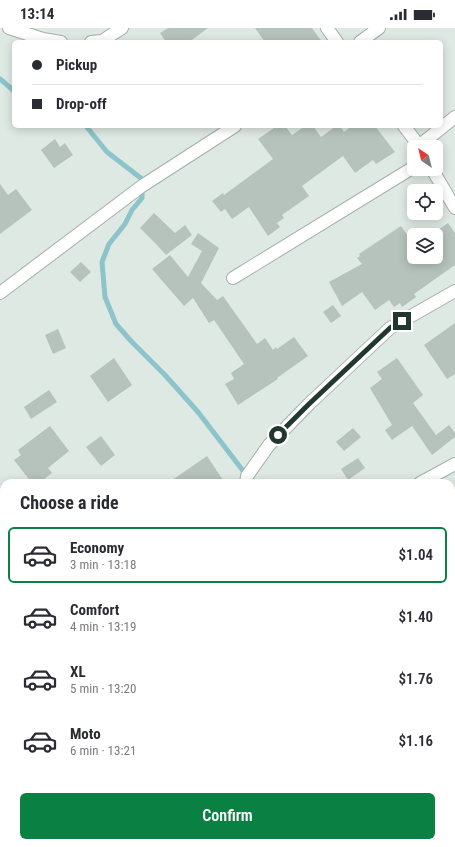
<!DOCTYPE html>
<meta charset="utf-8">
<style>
body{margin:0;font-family:"Roboto Condensed",sans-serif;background:#f7f7f7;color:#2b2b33;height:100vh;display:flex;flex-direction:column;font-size:15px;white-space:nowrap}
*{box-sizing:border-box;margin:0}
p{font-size:13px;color:#7c7c81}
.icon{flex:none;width:22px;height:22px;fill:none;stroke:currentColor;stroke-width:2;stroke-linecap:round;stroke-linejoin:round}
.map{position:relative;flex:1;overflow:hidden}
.panel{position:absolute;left:0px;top:451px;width:455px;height:368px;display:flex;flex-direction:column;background:#fff;border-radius:12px 12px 0 0;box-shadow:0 2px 10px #0003}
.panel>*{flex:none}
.guide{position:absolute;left:12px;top:12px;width:431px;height:88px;border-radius:6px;box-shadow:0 2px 10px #0003;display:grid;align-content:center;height:88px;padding:0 20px;background:#fff}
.needle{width:26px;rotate:325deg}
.fabs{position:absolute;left:407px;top:112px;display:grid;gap:8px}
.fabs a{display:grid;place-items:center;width:36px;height:36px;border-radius:6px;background:#fff;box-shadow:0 2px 10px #0003;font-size:20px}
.end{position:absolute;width:18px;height:18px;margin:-9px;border:5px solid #22372f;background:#fff;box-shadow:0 0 0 2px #fff}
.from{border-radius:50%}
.guide b{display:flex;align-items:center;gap:14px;height:38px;font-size:15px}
.guide b+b{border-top:1px solid #e1e1e2}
.guide i{width:10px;height:10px;background:#2b2b33}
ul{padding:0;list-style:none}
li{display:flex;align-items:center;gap:12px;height:56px;margin:0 8px 6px;padding:0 12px;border:2px solid transparent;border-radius:6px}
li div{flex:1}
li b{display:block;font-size:15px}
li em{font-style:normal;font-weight:600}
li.selected{border-color:#0b8043}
li>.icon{width:36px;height:36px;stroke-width:1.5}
h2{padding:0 20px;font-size:18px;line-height:48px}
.cta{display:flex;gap:8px;margin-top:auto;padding:8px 20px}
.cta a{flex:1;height:46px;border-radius:6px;background:#0b8043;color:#fff;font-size:16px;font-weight:600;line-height:46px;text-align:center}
.status{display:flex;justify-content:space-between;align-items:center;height:28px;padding:0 20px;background:#fff;direction:ltr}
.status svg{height:11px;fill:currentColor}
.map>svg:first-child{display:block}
</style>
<div class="status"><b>13:14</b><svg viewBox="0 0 49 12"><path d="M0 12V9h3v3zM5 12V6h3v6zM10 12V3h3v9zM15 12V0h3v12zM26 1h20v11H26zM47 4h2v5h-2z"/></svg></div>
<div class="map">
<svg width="455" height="819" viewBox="0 0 455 819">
<rect width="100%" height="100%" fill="#dfe9e4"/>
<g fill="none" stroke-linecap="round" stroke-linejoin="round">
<!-- stream -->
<g stroke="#8cc4c9" stroke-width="5">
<polyline points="0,51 14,63"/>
<polyline points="86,98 107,124 142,151 142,170 132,182 125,196 109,216 102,234 105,269 116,296 131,313 165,347 198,384 247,448 256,455"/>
<polyline points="451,658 455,662"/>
</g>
</g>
<!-- building -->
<g fill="#b5c3bc">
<polygon points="168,0 208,0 189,14 166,14 160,5"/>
<polygon points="255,0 312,0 322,14 265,14"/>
<polygon points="277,98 285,98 292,107 305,98 313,98 321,109 336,98 340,98 344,104 352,98 375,98 395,124 376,136 373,132 355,145 343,128 302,158 309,168 282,187 284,190 277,195 280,199 268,208 249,179 232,191 225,181 221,184 212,173 223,165 224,167 273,131 258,111"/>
<polygon points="55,111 60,119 65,115 73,127 54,140 41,122"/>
<polygon points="0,156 8,167 16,161 32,182 0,206"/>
<polygon points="154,185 175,205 185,197 192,207 166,227 156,216 140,200"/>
<polygon points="448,195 455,205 455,237 414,266 416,269 402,279 400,275 394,279 389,272 375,282 362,264 342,278 329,254 362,236 357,230 360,228 359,226 401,198 414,217 414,229 436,229 436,207 431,207"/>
<polygon points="198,205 219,220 201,255 217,272 223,268 257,316 265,310 273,322 276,319 277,321 294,309 308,328 277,350 278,351 238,377 225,356 234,351 231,345 244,336 214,292 209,295 193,270 184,278 152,241 170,227 188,249 202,223 191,216"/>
<polygon points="81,234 91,244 80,254 70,244"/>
<polygon points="333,277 341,288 331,295 323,284"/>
<polygon points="455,295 455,346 447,351 424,317"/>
<polygon points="58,301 66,320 53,326 45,307"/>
<polygon points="114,330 132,357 108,374 90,348"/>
<polygon points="397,330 423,367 413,375 436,407 449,397 455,405 455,409 432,427 412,398 392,412 385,402 392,397 370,360 382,351 377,344"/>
<polygon points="49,362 57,374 31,391 24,379"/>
<polygon points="50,398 69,423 48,440 52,445 39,455 32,455 14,432 21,427 18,422"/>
<polygon points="353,400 361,409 344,423 336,414"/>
<polygon points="101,408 115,427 101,438 86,419"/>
<polygon points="207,428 225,455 168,455"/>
<polygon points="358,430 365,440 348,452 341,441"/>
</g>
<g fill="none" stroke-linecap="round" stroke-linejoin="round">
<!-- street casing -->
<g stroke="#a3b0aa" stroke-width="14">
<g id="street">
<polyline points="9,0 43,11 61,14"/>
<polyline points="327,0 337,14"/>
<polyline points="91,14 102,13 122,0"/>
<polyline points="360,14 379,0"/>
<polyline points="404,98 420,119"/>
<polyline points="420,117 455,89"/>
<polyline points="432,141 455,180"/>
<polyline points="233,250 414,139"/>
<polyline points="0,265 142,158 235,98"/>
<polyline points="246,455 247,448 269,417 309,376 390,300 455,263"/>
<polyline points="420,455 455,436"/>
<polyline points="0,502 4,508"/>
<polyline points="0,525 4,522"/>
<polyline points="451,604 455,601"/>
<polyline points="0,663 4,660"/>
<polyline points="451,778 455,775"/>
<polyline points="0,803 4,809"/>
<polyline points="9,815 11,819"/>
<polyline points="338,815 341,819"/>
<polyline points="199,819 205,815"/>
<polyline points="402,819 407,815"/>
</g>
</g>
<!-- street -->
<use href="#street" stroke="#fff" stroke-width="12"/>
</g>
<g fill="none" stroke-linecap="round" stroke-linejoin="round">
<!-- route -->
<polyline stroke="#22372f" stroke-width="5" points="278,407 309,376 390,300 402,293"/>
</g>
</svg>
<div class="fabs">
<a><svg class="needle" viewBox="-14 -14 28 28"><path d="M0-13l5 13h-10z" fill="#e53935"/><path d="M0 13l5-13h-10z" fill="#7c7c81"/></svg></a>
<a><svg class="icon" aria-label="locate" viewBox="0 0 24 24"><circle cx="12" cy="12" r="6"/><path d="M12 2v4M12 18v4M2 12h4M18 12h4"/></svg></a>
<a><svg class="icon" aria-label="layers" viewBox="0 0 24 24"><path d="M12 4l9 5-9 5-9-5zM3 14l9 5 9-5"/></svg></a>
</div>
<i class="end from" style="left:278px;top:407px"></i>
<i class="end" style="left:402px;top:293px"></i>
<div class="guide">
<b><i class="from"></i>Pickup</b>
<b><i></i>Drop-off</b>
</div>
<section class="panel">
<h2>Choose a ride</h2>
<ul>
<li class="selected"><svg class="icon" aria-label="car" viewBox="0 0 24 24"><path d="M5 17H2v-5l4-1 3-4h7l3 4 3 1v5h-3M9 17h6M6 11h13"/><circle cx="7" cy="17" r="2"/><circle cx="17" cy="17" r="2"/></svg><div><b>Economy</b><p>3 min · 13:18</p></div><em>$1.04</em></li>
<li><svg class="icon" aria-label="car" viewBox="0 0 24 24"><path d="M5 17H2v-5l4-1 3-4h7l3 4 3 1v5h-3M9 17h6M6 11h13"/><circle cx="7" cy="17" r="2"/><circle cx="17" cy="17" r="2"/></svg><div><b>Comfort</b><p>4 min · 13:19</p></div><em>$1.40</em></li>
<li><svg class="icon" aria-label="car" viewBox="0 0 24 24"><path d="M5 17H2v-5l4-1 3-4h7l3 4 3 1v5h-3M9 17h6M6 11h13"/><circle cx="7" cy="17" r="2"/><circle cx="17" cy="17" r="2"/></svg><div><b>XL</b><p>5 min · 13:20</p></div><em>$1.76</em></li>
<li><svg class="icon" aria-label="car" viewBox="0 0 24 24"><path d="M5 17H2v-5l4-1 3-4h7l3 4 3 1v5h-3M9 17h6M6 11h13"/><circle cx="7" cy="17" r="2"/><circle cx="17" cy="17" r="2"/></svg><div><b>Moto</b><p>6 min · 13:21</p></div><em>$1.16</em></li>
</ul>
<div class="cta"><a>Confirm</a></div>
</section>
</div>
